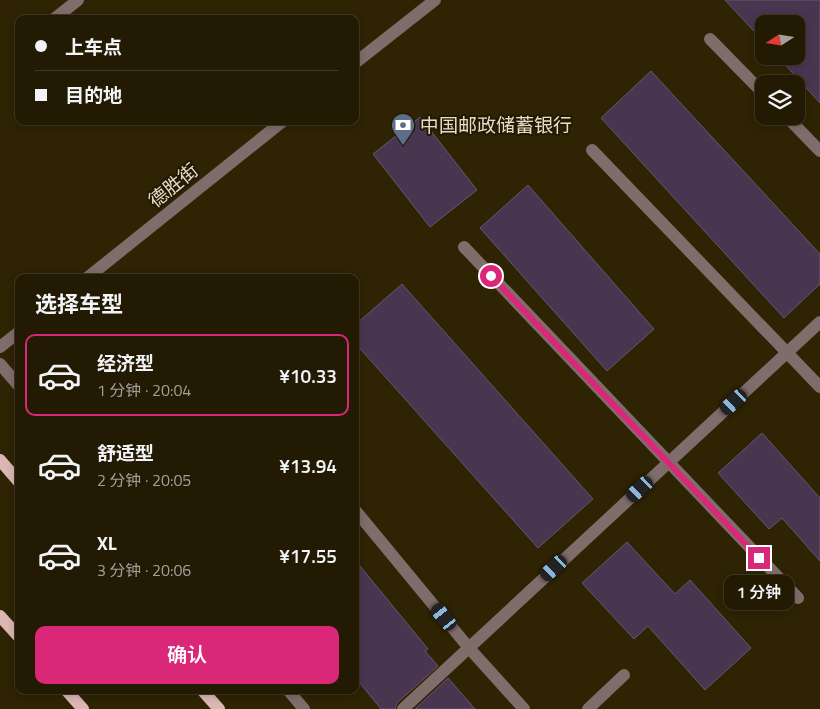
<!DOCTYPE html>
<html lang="zh">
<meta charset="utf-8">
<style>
body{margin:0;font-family:"Titillium Web","Noto Sans SC",sans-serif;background:#2a230c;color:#f1f3f6;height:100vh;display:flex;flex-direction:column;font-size:19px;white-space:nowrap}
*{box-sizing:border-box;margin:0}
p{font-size:16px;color:#a2a199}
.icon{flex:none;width:28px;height:28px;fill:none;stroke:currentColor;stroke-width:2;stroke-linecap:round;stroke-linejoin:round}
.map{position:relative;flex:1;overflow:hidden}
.sheet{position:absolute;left:15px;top:274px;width:344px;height:420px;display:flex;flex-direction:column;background:#221a02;border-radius:10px;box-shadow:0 2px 8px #0003,0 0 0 1px #3f3824}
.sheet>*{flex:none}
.hud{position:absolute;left:15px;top:15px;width:344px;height:110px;border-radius:10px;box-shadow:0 2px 8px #0003,0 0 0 1px #3f3824;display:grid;align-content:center;height:110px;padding:0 20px;background:#221a02}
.needle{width:32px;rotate:258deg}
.tools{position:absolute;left:755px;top:15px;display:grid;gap:10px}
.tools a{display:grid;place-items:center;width:50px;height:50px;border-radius:10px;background:#221a02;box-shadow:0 2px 8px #0003,0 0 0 1px #3f3824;font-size:25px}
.end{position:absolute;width:22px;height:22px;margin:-11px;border:6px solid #db2777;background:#fff;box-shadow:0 0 0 2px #fff}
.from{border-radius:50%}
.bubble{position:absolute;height:35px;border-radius:10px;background:#221a02;box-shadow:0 2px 8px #0003,0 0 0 1px #3f3824;font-size:16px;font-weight:600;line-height:35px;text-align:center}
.car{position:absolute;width:15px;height:30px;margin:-15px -8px;border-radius:6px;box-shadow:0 0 4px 1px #0007;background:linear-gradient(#222 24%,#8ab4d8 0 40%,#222 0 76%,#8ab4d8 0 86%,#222 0)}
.hud b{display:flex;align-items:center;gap:18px;height:48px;font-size:19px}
.hud b+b{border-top:1px solid #3f3824}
.hud i{width:12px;height:12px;background:#f1f3f6}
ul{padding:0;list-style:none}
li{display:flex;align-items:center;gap:15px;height:82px;margin:0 10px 8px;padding:0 10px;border:2px solid transparent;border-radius:10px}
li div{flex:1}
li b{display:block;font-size:19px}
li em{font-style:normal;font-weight:600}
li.selected{border-color:#db2777}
li>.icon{width:45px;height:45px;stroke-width:1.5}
h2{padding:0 20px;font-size:22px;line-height:60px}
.primary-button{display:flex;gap:10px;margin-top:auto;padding:10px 20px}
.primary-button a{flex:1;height:58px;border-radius:10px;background:#db2777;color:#fff;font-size:20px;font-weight:600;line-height:58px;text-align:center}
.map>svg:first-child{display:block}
</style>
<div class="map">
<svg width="820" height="709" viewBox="0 0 820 709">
<rect width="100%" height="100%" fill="#2e2303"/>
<!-- building -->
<g fill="#483650" stroke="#685571">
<polygon points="725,0 820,0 820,103 777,56 796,56 796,24 764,24 764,42"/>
<polygon points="651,71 820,254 820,284 784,318 601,118"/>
<polygon points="420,117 477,190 430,227 373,154"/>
<polygon points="528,185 654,329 607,371 480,228"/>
<polygon points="402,284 593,499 538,548 355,343 355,325"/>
<polygon points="762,433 820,498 820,561 782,518 769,529 718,473"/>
<polygon points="627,542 675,594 690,580 751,648 705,690 648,626 634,639 582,583"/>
<polygon points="355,560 428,649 425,651 438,666 397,703 395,709 381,709 355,677"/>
<polygon points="448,678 475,709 415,709"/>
</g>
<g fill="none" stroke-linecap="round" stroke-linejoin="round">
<!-- minor -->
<g stroke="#7f6d6b" stroke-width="12">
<polyline points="54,19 78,0"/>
<polyline points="710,39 764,94"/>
<polyline points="355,63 435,0"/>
<polyline points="786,116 820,151"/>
<polyline points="592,150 820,387"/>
<polyline points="464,247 798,598"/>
<polyline points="87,278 283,121"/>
<polyline points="0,347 19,332"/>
<polyline points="0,364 19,386"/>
<polyline points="355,510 469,648 524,709"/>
<polyline points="288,690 304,709"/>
<polyline points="403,709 820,322"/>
<polyline points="588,709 624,675"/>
</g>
<!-- major -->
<g stroke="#dbb6b2" stroke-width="12">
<polyline points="0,460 19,482"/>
<polyline points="0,616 19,637"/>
<polyline points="66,690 83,709"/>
<polyline points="202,690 219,709"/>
</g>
</g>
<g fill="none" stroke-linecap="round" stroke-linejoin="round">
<!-- route -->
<polyline stroke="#db2777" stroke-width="6" points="491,276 759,558"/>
</g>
<!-- icons -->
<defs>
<g id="bank-pin" transform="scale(1.25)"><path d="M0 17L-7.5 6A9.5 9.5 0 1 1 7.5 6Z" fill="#5c6f8a" stroke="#241900"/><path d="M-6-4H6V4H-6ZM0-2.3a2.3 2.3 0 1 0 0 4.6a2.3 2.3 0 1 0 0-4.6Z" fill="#fff"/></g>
</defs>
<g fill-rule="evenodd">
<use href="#bank-pin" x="403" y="125"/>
</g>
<g text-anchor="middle" stroke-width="4" stroke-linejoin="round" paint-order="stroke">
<!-- poi labels -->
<g font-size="19" fill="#e4ddcb" stroke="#241900" text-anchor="start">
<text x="420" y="132">中国邮政储蓄银行</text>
</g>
<!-- street labels -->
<g font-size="19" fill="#e4ddcb" stroke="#241900">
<text transform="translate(173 185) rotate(-39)" y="7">德胜街</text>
</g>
</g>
</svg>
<div class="tools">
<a><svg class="needle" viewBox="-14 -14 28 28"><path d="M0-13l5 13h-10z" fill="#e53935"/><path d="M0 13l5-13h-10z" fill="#a2a199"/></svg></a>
<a><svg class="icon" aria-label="layers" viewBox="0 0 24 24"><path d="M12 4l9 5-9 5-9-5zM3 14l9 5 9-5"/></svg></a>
</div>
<i class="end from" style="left:491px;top:276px"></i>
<i class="end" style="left:759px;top:558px"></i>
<div class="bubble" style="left:724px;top:575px;width:70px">1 分钟</div>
<i class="car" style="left:734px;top:402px;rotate:227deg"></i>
<i class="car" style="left:640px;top:489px;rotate:227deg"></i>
<i class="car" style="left:554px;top:568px;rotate:227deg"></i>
<i class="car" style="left:444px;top:617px;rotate:321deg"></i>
<div class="hud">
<b><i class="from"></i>上车点</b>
<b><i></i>目的地</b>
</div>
<section class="sheet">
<h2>选择车型</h2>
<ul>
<li class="selected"><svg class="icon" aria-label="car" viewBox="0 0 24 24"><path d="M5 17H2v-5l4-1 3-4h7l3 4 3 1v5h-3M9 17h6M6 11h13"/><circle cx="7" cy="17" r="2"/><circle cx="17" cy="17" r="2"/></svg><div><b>经济型</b><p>1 分钟 · 20:04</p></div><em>¥10.33</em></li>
<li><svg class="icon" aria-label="car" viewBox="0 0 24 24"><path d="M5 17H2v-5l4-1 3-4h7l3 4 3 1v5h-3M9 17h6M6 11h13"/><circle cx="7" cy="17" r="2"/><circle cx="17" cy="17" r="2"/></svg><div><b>舒适型</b><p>2 分钟 · 20:05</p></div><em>¥13.94</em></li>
<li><svg class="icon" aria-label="car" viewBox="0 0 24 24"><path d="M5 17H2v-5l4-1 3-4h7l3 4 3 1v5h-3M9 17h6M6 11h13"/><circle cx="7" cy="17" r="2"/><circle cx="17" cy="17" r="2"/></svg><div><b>XL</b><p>3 分钟 · 20:06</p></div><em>¥17.55</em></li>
</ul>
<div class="primary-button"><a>确认</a></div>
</section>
</div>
